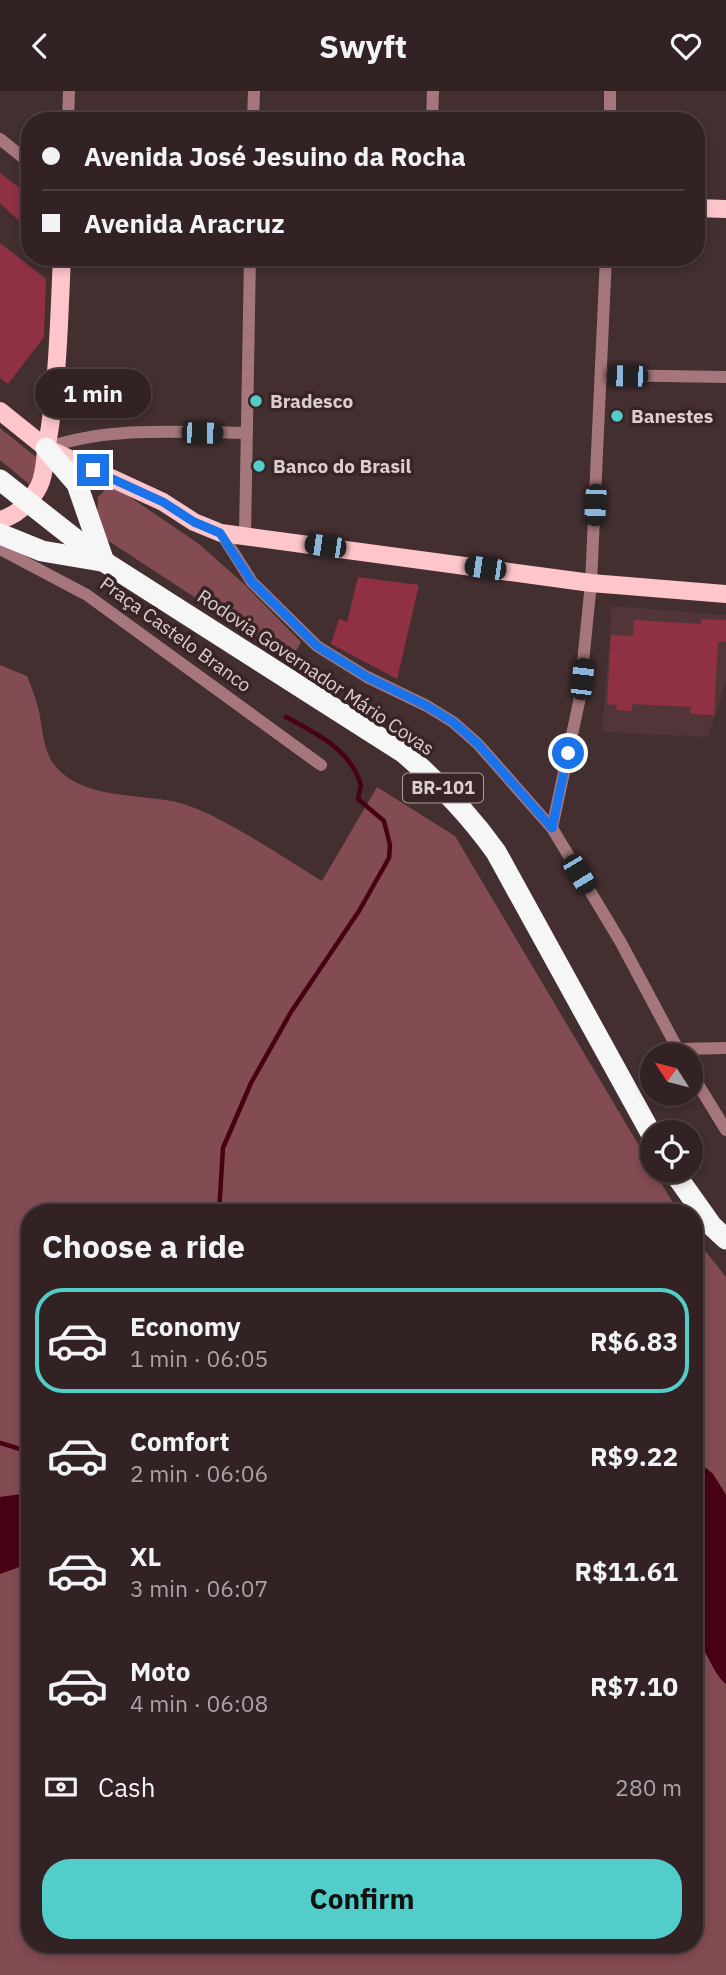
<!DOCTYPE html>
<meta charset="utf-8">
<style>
body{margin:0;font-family:"IBM Plex Sans",sans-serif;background:#3a2a2c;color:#f1f3f6;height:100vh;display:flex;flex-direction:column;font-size:26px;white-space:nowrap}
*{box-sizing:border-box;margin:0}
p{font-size:23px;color:#a8a4a6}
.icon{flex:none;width:38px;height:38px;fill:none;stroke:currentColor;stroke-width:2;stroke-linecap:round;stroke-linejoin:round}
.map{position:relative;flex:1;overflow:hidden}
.drawer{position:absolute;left:21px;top:1113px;width:682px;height:749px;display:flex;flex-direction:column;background:#322224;border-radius:28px;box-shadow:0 4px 10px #0003,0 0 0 2px #4d3f41}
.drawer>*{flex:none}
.top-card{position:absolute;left:21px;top:21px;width:684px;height:154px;border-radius:28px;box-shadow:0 4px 10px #0003,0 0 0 2px #4d3f41;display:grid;align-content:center;height:154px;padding:0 21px;background:#322224}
.needle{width:46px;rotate:306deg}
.fabs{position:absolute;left:640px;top:952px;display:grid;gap:14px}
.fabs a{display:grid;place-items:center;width:63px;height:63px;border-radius:50%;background:#322224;box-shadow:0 4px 10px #0003,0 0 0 2px #4d3f41;font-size:35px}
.end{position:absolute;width:32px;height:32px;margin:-16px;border:9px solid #1a73e8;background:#fff;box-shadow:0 0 0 4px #fff}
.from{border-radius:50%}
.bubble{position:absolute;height:49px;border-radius:24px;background:#322224;box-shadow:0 4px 10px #0003,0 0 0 2px #4d3f41;font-size:23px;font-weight:700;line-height:49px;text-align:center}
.car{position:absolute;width:21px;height:42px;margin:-21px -10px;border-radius:9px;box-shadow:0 0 5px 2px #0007;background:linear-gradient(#222 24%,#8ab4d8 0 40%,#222 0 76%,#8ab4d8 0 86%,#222 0)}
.top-card b{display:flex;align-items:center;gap:24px;height:66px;font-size:26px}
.top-card b+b{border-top:2px solid #4d3f41}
.top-card i{width:18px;height:18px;background:#f1f3f6}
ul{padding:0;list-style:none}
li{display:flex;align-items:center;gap:21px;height:105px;margin:0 14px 10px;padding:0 7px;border:4px solid transparent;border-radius:28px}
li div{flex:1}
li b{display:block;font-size:26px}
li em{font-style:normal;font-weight:700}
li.on{border-color:#53cdc9}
li>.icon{width:63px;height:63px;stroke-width:1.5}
h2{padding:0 21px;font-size:32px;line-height:84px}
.pay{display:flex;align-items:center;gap:18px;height:77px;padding:0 21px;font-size:26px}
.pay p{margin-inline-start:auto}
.action{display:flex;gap:14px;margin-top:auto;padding:14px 21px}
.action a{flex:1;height:80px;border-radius:28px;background:#53cdc9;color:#111;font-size:28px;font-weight:700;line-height:80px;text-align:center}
header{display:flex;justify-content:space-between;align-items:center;height:91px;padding:0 21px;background:#322224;font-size:32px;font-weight:700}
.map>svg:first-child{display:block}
</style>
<header><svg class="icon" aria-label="back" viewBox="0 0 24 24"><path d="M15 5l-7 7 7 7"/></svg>Swyft<svg class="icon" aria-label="heart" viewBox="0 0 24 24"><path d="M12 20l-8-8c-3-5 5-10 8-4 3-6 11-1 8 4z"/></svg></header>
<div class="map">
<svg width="726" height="1884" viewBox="0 0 726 1884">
<rect width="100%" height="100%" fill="#432e30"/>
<!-- built -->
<polygon fill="#513538" points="612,515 726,524 726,591 708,646 602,641"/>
<!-- green -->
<g fill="#834b52">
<polygon points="0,337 36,366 37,377 29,393 0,369"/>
<polygon points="111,393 199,453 243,492 301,551 291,569 107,449 97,424 98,406"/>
<path d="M 0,574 L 27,585 C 31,595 35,605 38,616 C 43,635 42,660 56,676 C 83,707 134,703 171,710 C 213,717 283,767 322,790 L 377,696 L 455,745 L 679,1122 L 30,1122 L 30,1402 L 0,1406 Z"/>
<polygon points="695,1147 726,1186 726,1404 713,1383 695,1368"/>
<path d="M 30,1472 L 30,1853 L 695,1853 L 695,1549 C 710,1562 711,1580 726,1593 L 726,1884 L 0,1884 L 0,1483 Z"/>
</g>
<!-- water -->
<g fill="#480015">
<path d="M 695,1368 L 713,1383 L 726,1404 L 726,1593 C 711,1580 710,1562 695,1549 Z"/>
<polygon points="30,1402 30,1472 0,1483 0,1406"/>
</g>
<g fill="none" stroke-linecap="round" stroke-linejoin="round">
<!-- stream -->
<g stroke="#480015" stroke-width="4.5">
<path d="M 219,1122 L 223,1057 L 251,992 L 291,921 L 359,820 L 389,767 L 390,754 L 384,730 L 358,708 L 361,694 C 350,658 317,643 286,626"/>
<polyline points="0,1352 30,1361"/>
</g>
</g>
<!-- building -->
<g fill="#8f3143">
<polygon points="0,82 30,105 30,140 0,112"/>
<polygon points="0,152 46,188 44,246 8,293 0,287"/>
<polygon points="358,486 419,494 397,588 331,553 339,528 347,531"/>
<polygon points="701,528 726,529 726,551 718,551 714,624 690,623 691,616 632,613 632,620 616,619 617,614 607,613 611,544 633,545 634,529 701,533"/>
</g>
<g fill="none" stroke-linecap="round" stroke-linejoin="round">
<!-- minor -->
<g stroke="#a5777c" stroke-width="12">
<polyline points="68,30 69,0"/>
<polyline points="253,30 254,0"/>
<polyline points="432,30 433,0"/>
<polyline points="610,30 610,0"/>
<polyline points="0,48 30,72"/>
<polyline points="602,284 726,286"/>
<path d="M 46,357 C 111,335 180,341 247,342"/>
<polyline points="221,442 252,491 317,555 367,586 427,615 453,631 478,653 552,737 620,850 681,964"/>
<polyline points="245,444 250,166"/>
<polyline points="0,458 87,504 321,674"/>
<polyline points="552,737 579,611 591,492 606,166"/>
<polyline points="678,958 726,957"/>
<polyline points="691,982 726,1039"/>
</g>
<!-- major -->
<g stroke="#fec5cb" stroke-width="18">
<polyline points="696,117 726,118"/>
<polyline points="0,320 46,357 163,411 194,431 221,442 591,492 726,503"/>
<path d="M 0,429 C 18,424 30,412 39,395 C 46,381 44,368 47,354 C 58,292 59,229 62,166"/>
</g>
<!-- highway -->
<g stroke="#f6f6f6" stroke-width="21">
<polyline points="46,357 77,393 103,468"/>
<path d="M 0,389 L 103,470 L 404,662 C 439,692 469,723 496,761 L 653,1046"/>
<polyline points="0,443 42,460 101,470"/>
<polyline points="673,1080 712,1135 726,1148"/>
</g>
</g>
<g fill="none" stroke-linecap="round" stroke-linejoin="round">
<!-- route -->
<polyline stroke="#1a73e8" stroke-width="9" points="93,379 163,411 194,431 220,442 252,491 317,555 367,586 427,615 453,631 478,653 552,737 568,662"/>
</g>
<!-- markers -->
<g fill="#53cdc9" stroke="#382426" stroke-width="2.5">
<circle cx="256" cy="310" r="7"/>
<circle cx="617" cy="325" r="7"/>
<circle cx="259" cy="375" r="7"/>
</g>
<g text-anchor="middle" stroke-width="7" stroke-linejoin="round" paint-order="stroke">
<!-- shield labels -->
<rect fill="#382426" stroke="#ab9b9c" stroke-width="2" x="403" y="682.5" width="80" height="29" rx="5"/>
<g font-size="18" font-weight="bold" fill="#dccecf">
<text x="443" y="703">BR-101</text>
</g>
<!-- poi labels -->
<g font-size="19" font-weight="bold" fill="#dccecf" stroke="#382426" text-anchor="start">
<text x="270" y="317">Bradesco</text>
<text x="631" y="332">Banestes</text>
<text x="273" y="382">Banco do Brasil</text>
</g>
<!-- street labels -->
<g font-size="19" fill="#dccecf" stroke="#382426">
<text transform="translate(176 543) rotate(36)" y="7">Praça Castelo Branco</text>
<text transform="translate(316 581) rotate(34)" y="7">Rodovia Governador Mário Covas</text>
</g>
</g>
</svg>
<div class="fabs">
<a><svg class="needle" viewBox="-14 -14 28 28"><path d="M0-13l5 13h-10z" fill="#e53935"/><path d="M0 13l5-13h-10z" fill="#a8a4a6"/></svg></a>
<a><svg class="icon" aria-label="locate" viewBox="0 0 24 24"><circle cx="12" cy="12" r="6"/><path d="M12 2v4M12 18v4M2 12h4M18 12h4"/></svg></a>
</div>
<i class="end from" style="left:568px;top:662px"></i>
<i class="end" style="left:93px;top:379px"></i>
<div class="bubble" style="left:35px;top:278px;width:116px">1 min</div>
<i class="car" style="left:627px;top:285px;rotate:271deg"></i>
<i class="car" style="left:202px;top:342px;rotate:91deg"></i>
<i class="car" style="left:595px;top:414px;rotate:183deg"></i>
<i class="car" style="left:325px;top:455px;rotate:278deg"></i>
<i class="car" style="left:485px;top:477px;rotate:278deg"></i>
<i class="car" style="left:582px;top:588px;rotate:6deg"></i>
<i class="car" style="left:579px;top:783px;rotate:149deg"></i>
<div class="top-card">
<b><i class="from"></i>Avenida José Jesuino da Rocha</b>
<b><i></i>Avenida Aracruz</b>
</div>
<section class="drawer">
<h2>Choose a ride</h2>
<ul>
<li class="on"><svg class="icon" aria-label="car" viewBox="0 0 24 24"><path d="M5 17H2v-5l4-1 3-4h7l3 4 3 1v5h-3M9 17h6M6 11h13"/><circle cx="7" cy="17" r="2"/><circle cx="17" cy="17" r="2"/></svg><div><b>Economy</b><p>1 min · 06:05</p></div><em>R$6.83</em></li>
<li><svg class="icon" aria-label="car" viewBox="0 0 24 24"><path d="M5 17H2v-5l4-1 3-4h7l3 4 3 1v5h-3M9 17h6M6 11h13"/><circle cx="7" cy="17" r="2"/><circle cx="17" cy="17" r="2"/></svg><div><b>Comfort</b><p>2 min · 06:06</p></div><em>R$9.22</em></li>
<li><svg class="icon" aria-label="car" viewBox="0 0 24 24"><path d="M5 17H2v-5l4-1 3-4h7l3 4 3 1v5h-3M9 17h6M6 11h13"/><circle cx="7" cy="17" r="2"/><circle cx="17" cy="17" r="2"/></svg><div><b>XL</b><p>3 min · 06:07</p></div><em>R$11.61</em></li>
<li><svg class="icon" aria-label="car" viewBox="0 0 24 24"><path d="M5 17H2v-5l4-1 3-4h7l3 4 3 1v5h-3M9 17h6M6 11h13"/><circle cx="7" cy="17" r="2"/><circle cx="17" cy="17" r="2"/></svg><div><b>Moto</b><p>4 min · 06:08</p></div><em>R$7.10</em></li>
</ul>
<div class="pay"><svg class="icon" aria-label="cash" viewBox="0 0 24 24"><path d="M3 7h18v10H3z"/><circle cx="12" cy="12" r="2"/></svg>Cash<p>280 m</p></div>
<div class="action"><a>Confirm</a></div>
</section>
</div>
